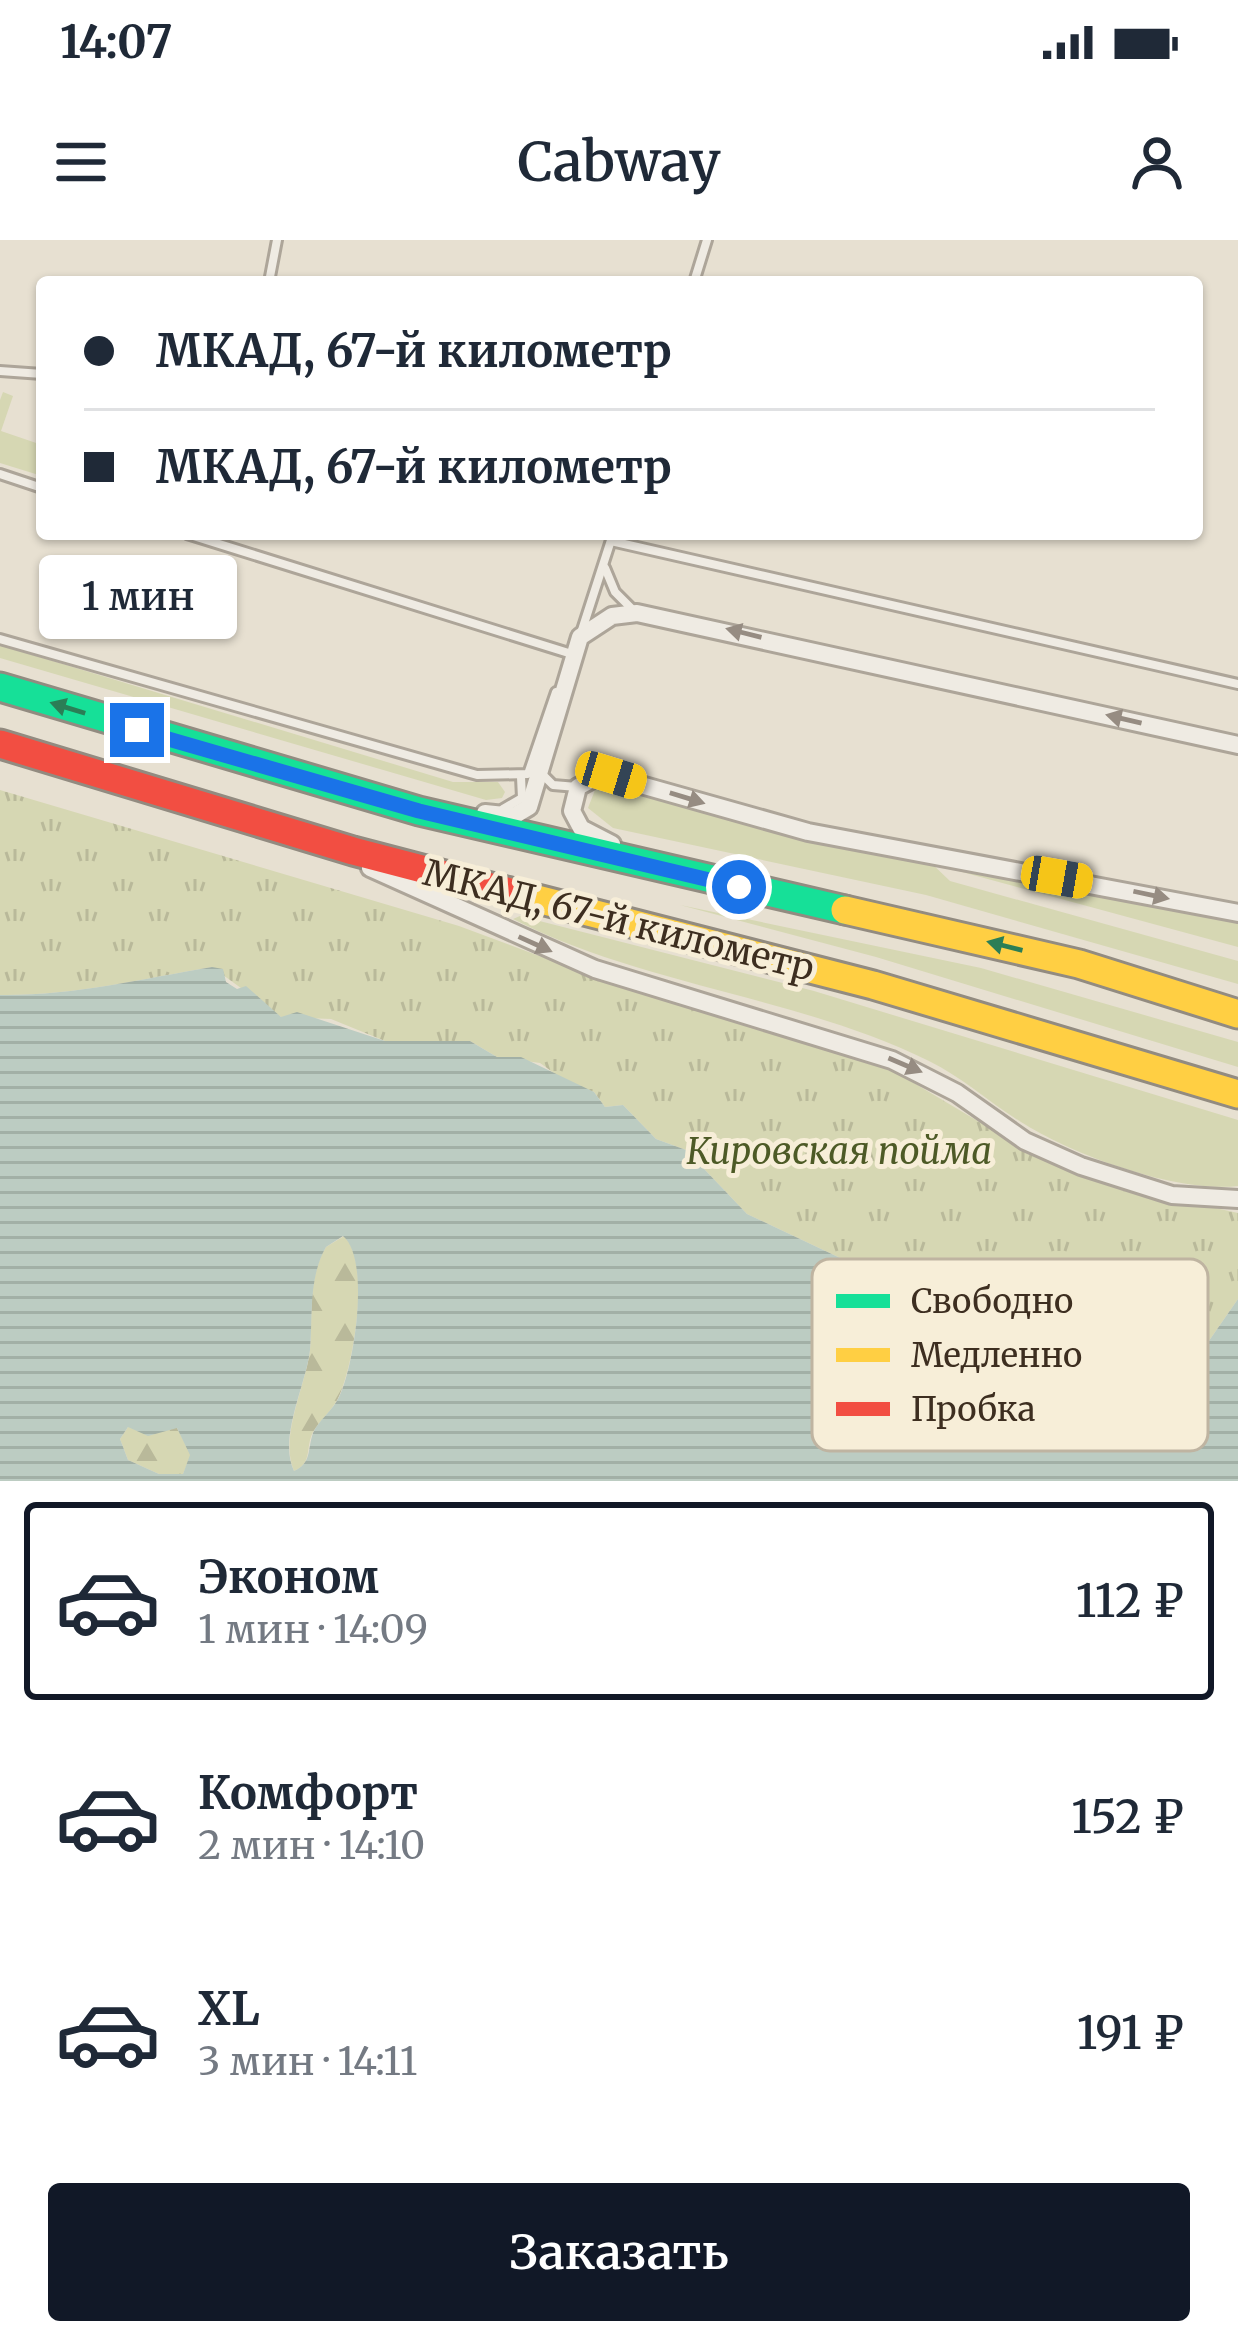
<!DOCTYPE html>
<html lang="ru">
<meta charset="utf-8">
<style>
body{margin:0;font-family:Merriweather,serif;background:#f6f6f7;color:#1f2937;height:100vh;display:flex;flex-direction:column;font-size:45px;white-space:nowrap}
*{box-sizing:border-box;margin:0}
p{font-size:39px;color:#747a83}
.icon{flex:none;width:66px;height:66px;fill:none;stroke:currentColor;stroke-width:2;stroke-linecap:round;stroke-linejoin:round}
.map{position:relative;height:1241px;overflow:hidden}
.sheet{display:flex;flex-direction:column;background:#fff;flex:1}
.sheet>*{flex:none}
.banner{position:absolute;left:36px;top:36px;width:1167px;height:264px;border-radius:12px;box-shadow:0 3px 9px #0004;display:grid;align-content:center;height:264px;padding:0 48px;background:#fff}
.end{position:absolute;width:54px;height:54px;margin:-27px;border:15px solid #1a73e8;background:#fff;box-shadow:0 0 0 6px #fff}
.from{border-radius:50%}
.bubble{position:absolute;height:84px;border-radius:12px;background:#fff;box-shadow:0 3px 9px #0004;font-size:39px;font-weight:600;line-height:84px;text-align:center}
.car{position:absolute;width:36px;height:72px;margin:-36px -18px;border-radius:15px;box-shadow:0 0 9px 3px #0007;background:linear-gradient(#f5c518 24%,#345 0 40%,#f5c518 0 76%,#345 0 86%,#f5c518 0)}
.banner b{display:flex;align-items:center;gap:42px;height:114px;font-size:45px}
.banner b+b{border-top:3px solid #e0e1e3}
.banner i{width:30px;height:30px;background:#1f2937}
ul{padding:21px 0 0;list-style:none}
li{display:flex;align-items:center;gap:36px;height:198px;margin:0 24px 18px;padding:0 24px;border:6px solid transparent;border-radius:12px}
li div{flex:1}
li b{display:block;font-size:45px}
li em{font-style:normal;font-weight:600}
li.active{border-color:#111827}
li>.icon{width:108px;height:108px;stroke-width:1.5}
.primary-button{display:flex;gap:24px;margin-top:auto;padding:24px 48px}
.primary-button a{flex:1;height:138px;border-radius:12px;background:#111827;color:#fff;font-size:48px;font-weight:600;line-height:138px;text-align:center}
.status{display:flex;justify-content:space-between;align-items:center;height:84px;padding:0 60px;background:#fff;direction:ltr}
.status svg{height:33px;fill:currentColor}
header{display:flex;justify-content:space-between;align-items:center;height:156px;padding:0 48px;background:#fff;font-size:54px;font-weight:600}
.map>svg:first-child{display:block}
</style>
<div class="status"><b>14:07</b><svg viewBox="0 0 49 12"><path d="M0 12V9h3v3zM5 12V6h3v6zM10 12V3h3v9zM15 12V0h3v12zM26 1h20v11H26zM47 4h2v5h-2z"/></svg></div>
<header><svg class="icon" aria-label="menu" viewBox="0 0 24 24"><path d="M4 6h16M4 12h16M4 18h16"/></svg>Cabway<svg class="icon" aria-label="person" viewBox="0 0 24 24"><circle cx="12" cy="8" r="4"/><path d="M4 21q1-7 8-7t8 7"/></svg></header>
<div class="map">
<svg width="1238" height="1241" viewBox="0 0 1238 1241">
<defs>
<pattern id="forest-firs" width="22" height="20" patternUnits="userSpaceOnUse" patternTransform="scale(3)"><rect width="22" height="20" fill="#d6d7b3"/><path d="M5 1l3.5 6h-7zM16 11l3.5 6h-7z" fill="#b9b99a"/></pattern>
<pattern id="park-tufts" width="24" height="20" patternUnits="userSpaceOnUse" patternTransform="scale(3)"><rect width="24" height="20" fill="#d6d7b3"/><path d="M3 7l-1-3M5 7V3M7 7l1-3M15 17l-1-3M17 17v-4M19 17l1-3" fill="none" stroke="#b9b99a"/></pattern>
<pattern id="water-rules" width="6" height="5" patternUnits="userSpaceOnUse" patternTransform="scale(3)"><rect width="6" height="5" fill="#bcccc2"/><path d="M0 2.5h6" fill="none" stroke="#a2b0a6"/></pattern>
</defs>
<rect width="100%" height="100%" fill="#e7e0d1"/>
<!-- grass -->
<g fill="#d6d7b3">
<polygon points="3,152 13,156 1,191 42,205 42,236 0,223 0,160"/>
<polygon points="0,405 453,542 498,542 505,552 502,558 486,560 0,418"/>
<polygon points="609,546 809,600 929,621 950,641 1238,721 1238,744 926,655 613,588 588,568 595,550"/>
<polygon points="949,625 1238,678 1238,707 951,629"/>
<polygon points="680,665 981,728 1238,802 1238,827 876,717"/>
<path d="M 520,676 L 814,751 L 1238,880 L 1238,946 C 1176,953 1073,915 1021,882 C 990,863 962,837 929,821 C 797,756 644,746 513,679 Z"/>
</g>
<!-- forest -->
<g fill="url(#forest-firs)">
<path d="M 344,996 C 371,1021 354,1121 340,1154 C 334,1169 321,1179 313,1192 C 305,1208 313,1223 294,1231 C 279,1197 306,1145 310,1110 C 313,1075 307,1039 326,1007 Z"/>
<polygon points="128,1187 177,1188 191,1215 183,1234 159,1234 128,1220 120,1199"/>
</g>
<!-- park -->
<path fill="url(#park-tufts)" d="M 0,550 L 459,686 L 590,735 L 877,821 L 1028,911 L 1125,948 L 1238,973 L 1238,1059 L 1204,1108 L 1169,1112 L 1066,1063 L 961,1053 C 946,1078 938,1100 905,1093 L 855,1025 L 747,974 L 686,910 L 656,899 L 623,865 L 605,867 L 594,852 L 572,846 L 540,823 L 497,817 L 470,801 L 385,801 L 331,779 L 281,777 L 212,727 C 142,739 71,756 0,755 Z"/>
<!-- water -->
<path fill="url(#water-rules)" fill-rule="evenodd" d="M 212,727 L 223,729 L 226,742 L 237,749 L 246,746 L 281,777 L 297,772 L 385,801 L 470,801 L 497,817 L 521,817 L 594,852 L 605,867 L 623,865 L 656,899 L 686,910 L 747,974 L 855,1025 L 905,1093 C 938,1100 946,1078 961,1053 L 997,1043 L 1066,1063 L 1169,1112 L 1204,1108 L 1238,1059 L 1238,1241 L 0,1241 L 0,755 C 71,756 141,739 212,727 ZM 343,996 C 371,1019 354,1127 339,1157 C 333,1170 318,1181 313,1193 C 307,1210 312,1223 294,1231 C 278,1198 306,1145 310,1110 C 313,1075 308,1039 326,1007 ZM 128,1187 L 148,1196 L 177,1188 L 190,1215 L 183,1234 L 159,1234 L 128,1220 L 120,1199 Z"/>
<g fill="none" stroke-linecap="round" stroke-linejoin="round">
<!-- lane casing -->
<g stroke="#ada599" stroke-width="14">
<g id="lane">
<polyline points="269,42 277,0"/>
<polyline points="694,42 707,0"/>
<polyline points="0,131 42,134"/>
<polyline points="0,234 42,248"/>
<polyline points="187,294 575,415"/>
<polyline points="611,301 1238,444"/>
<polyline points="605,328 615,352 632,369"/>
<polyline points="582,390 613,294"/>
<polyline points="0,399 477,535 528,534 556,452"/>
<polyline points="543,535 553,545 577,547"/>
<polyline points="503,569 522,558 521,537"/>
</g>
</g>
<!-- street casing -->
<g stroke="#ada599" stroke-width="22">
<g id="street">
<polyline points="485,573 514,576 529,567 580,397 612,376 637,373 1238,505"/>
<polyline points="612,604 581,588 572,571 578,547 602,534 808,592 1238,673"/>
<polyline points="370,628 595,729 892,820 957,853 1025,901 1081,926 1172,955 1238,959"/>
</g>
</g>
<!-- fast casing -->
<g stroke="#928b80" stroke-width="33">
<polyline id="fast" points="0,447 419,571 845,670"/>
</g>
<!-- slow casing -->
<g stroke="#928b80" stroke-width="33">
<g id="slow">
<polyline points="510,652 873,745 1238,854"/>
<polyline points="845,670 1079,724 1238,774"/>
</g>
</g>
<!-- jam casing -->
<g stroke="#928b80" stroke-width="33">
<polyline id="jam" points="0,504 353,611 510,652"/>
</g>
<!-- lane -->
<use href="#lane" stroke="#efebe3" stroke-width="8"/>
<!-- street -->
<use href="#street" stroke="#efebe3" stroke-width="16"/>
<!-- fast -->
<use href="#fast" stroke="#16e098" stroke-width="27"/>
<!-- slow -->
<use href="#slow" stroke="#ffcf43" stroke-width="27"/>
<!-- jam -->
<use href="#jam" stroke="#f24e42" stroke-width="27"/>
</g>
<!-- one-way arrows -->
<defs><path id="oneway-solid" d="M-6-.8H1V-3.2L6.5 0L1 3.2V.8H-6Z" transform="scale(3)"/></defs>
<g fill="#968c82">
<use href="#oneway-solid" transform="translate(744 393) rotate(-166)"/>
<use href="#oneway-solid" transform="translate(1124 479) rotate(-167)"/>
<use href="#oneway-solid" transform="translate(687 558) rotate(17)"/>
<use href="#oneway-solid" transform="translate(1151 655) rotate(12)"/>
<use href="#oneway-solid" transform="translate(535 704) rotate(24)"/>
<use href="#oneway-solid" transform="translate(905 825) rotate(23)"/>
</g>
<g fill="#2b7e56">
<use href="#oneway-solid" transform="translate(68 468) rotate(-163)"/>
<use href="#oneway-solid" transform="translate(1005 706) rotate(-166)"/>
</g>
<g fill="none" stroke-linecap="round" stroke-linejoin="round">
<!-- route -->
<polyline stroke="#1a73e8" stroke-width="15" points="137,490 419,571 739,647"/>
</g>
<g text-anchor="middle" stroke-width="10" stroke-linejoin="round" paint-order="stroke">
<!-- street labels -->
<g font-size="36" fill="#3d2e20" stroke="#f7eed8">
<text transform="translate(619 680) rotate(14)" y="13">МКАД, 67-й километр</text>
</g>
<!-- park labels -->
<g font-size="36" font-style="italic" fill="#4d5a26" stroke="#f7eed8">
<text x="839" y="924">Кировская пойма</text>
</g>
</g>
<!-- legend -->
<rect x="812" y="1019" width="396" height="192" rx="18" fill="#f7eed8" stroke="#bfb4a1" stroke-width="3"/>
<rect x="836" y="1054" width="54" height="14" fill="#16e098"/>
<rect x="836" y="1108" width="54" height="14" fill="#ffcf43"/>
<rect x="836" y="1162" width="54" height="14" fill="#f24e42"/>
<g font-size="33" fill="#3d2e20">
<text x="911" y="1073">Свободно</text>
<text x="911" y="1127">Медленно</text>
<text x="911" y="1181">Пробка</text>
</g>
</svg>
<i class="end from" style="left:739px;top:647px"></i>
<i class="end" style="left:137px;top:490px"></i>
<div class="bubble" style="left:39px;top:315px;width:198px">1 мин</div>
<i class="car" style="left:611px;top:535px;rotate:107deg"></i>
<i class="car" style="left:1057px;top:637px;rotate:100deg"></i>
<div class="banner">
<b><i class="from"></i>МКАД, 67-й километр</b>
<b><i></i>МКАД, 67-й километр</b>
</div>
</div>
<section class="sheet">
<ul>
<li class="active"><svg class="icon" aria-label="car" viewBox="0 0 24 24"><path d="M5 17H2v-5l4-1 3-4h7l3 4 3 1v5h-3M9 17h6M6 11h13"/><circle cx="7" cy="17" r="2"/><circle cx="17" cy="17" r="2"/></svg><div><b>Эконом</b><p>1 мин · 14:09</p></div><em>112 ₽</em></li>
<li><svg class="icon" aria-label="car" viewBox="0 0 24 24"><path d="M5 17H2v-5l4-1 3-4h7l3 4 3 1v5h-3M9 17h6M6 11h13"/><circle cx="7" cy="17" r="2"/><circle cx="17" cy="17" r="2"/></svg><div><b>Комфорт</b><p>2 мин · 14:10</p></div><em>152 ₽</em></li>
<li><svg class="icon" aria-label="car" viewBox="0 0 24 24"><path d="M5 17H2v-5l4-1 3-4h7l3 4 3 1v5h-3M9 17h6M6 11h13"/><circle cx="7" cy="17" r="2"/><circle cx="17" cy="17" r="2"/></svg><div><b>XL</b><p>3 мин · 14:11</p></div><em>191 ₽</em></li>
</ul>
<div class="primary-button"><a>Заказать</a></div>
</section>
